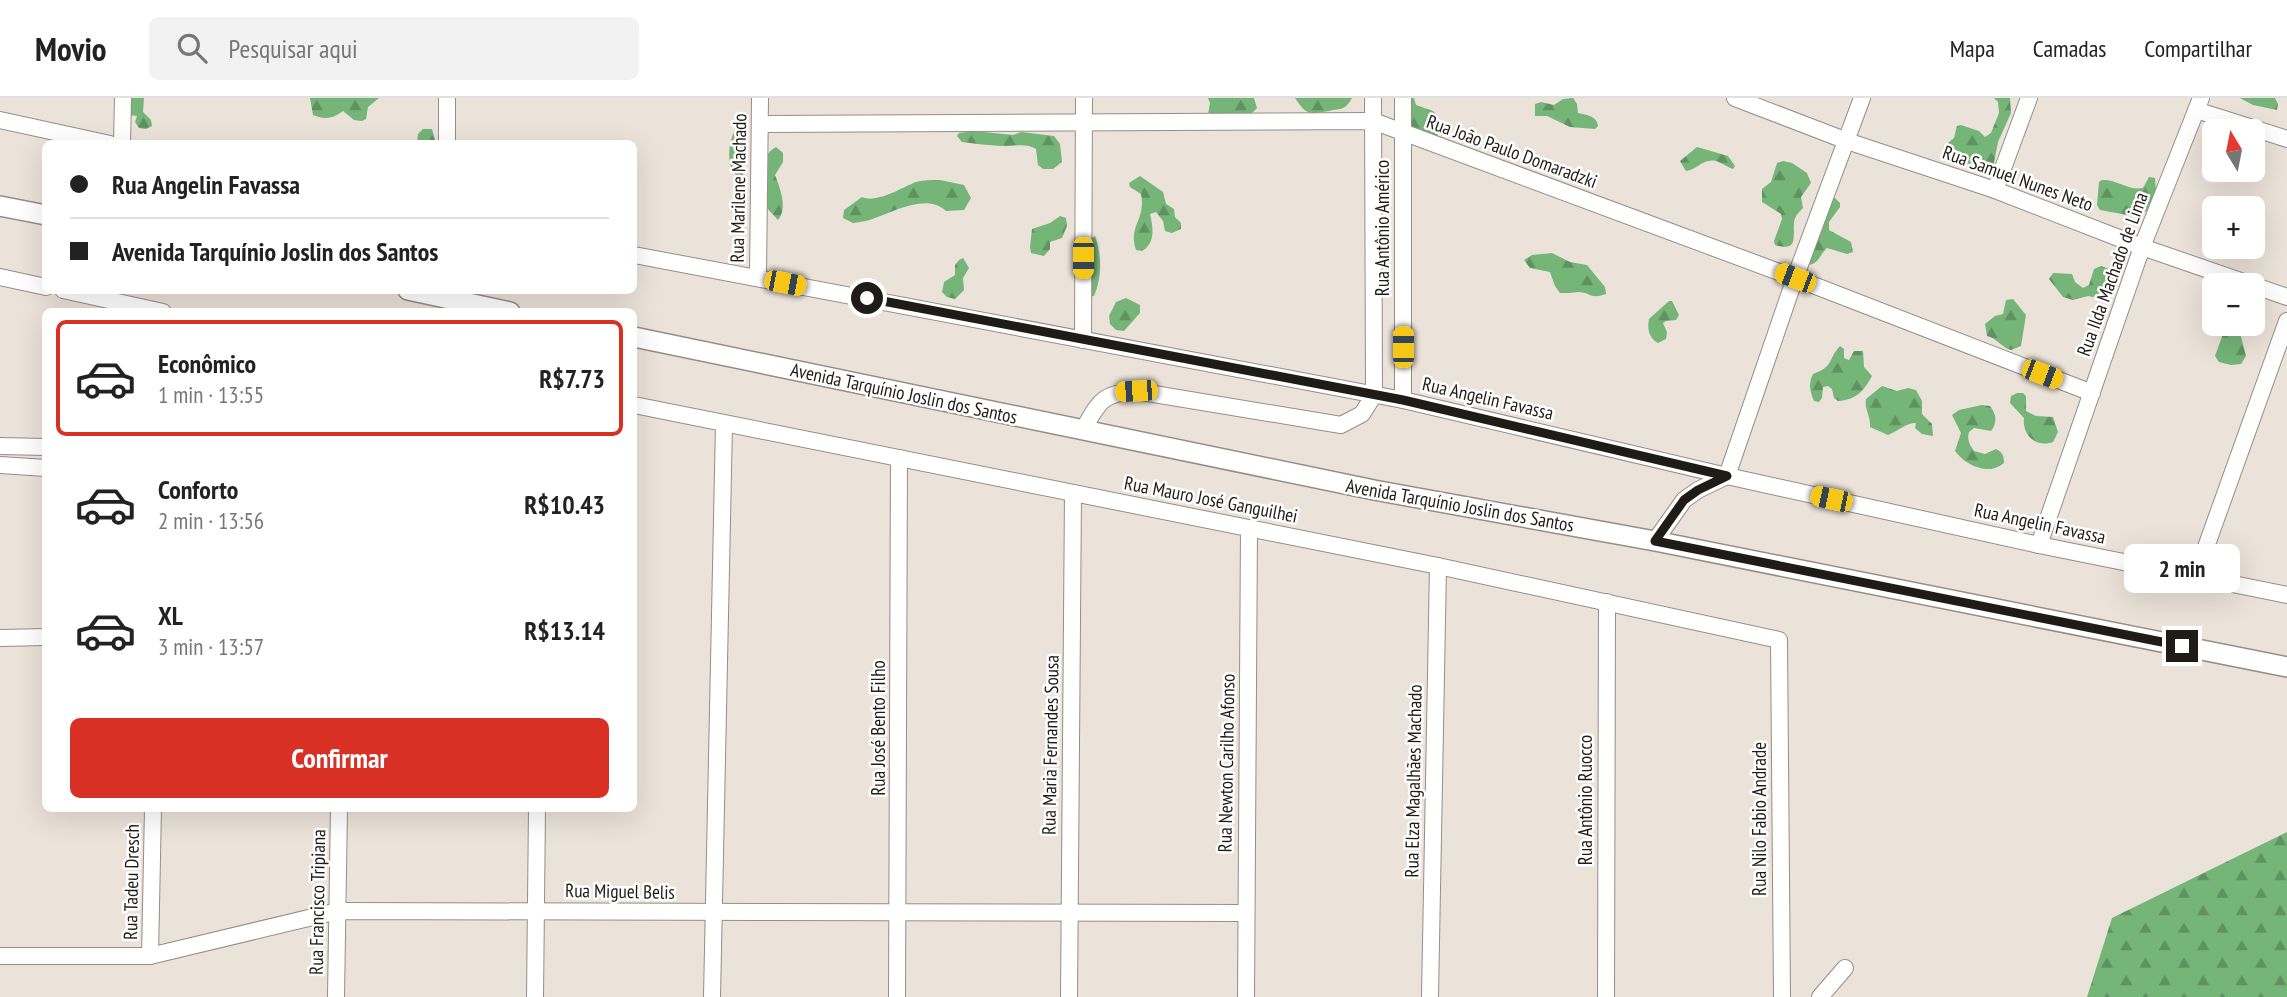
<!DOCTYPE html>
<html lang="pt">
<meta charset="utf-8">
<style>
body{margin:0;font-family:"PT Sans Narrow",sans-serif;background:#f2f2f2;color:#222;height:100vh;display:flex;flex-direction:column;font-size:26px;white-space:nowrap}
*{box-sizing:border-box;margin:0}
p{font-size:23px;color:#767676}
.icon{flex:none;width:38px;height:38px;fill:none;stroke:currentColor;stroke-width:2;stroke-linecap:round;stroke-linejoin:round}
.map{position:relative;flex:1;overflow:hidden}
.panel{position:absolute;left:42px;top:210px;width:595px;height:504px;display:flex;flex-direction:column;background:#fff;border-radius:10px;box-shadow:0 7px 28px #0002}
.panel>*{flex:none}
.hud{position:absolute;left:42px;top:42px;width:595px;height:154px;border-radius:10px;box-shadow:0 7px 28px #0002;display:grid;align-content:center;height:154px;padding:0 28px;background:#fff}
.needle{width:46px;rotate:350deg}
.fabs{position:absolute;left:2202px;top:21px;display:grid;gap:14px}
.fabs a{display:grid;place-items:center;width:63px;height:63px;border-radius:10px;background:#fff;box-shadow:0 7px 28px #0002;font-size:35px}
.end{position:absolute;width:32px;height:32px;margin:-16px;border:9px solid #1f1c18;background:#fff;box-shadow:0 0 0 4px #fff}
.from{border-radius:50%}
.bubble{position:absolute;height:49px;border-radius:10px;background:#fff;box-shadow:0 7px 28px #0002;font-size:23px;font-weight:800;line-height:49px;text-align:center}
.car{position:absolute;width:21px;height:42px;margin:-21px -10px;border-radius:9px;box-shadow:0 0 5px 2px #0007;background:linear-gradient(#f5c518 24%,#345 0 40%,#f5c518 0 76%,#345 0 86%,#f5c518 0)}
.hud b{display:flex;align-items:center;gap:24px;height:66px;font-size:26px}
.hud b+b{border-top:2px solid #e0e0e0}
.hud i{width:18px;height:18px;background:#222}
ul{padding:12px 0 0;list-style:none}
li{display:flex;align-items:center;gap:21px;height:116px;margin:0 14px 10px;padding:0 14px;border:4px solid transparent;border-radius:10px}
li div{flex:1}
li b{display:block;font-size:26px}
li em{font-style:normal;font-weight:800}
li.active{border-color:#d93025}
li>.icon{width:63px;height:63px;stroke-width:1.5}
.action{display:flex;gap:14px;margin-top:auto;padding:14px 28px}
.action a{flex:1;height:80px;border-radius:10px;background:#d93025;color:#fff;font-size:28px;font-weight:800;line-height:80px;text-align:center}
header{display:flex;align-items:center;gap:42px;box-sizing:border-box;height:98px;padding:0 35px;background:#fff;border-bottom:2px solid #e0e0e0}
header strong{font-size:33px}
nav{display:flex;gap:38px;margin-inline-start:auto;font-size:24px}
.search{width:490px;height:63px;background:#f2f2f2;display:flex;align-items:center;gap:18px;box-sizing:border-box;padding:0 24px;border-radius:10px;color:#767676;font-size:26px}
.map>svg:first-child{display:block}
</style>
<header>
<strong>Movio</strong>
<div class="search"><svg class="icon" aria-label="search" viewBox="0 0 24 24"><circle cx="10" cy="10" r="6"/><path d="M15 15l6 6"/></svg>Pesquisar aqui</div>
<nav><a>Mapa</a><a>Camadas</a><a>Compartilhar</a></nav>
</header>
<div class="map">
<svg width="2287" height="899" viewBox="0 0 2287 899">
<defs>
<pattern id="forest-firs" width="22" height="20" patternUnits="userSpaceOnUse" patternTransform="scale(1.75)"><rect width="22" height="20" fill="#75b578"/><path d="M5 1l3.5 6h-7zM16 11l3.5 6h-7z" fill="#5f9261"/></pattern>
</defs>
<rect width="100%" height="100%" fill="#ebe2d9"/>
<!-- forest -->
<g fill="url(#forest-firs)">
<polygon points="130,0 144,0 143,14 151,22 152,28 146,31 139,30 135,24 137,18 130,17"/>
<path d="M 310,0 L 379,0 L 368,9 L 366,21 L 362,23 L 354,22 L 343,13 C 333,21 325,22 313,17 Z"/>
<polygon points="1208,0 1254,0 1257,10 1250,17 1208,17 1210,5"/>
<path d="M 1295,0 L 1352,0 C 1345,13 1341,10 1329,13 C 1309,16 1307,18 1295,0 Z"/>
<polygon points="1405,0 1414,0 1416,7 1433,13 1438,18 1438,36 1436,39 1407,30"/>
<path d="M 1573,0 L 1577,6 L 1578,15 C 1587,17 1597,18 1598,28 L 1595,31 L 1570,29 L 1547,18 L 1535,18 L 1535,6 L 1541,4 L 1554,7 L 1563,1 Z"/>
<path d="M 1994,0 L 2010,0 L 2011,15 L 1998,44 L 1993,70 C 1975,80 1963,57 1946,54 L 1943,49 L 1954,40 L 1957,28 L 1961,27 L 1979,33 L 1985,39 L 1991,35 L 1999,15 L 1998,4 Z"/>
<polygon points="2240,0 2275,0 2278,6 2277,12 2253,7"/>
<path d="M 743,23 C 750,40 740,45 741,59 C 741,66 745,69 743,77 L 736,77 C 724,66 729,32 743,23 Z"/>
<polygon points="423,31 432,31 435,42 434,45 417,45 418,36"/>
<path d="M 974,33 L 1013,37 L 1021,34 L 1054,38 L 1060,46 L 1062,64 L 1053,71 L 1043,71 L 1038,67 L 1036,51 C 1025,44 1014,49 1002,48 C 989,47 975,46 962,44 L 957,38 L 959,35 Z"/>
<path d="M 776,49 L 783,55 L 783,64 L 775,77 C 780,90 788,110 778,122 L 766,109 C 765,90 756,59 776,49 Z"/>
<path d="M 1697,49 L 1728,58 L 1735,68 L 1733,71 C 1727,69 1722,65 1716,63 C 1703,60 1697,72 1686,73 L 1680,63 Z"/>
<path d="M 1783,63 L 1792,65 L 1807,75 L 1811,85 L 1801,99 L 1803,110 C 1799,114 1794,119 1794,125 C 1793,140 1798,154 1775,147 L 1774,143 L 1782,121 L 1781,116 L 1762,104 L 1762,91 L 1771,84 L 1777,65 Z"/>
<path d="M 1140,78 L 1163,94 L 1166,106 L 1174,111 L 1175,119 L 1181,125 L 1181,131 L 1172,135 L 1165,133 L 1163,123 L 1156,114 L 1150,116 C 1153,129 1156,145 1142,153 L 1136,152 C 1128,127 1146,123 1141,96 L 1130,89 L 1129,85 Z"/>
<path d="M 2149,79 L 2155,80 L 2156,93 L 2150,111 L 2138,118 L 2133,118 L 2100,112 L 2097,107 L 2099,84 L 2102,82 C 2116,81 2129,93 2143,90 Z"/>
<path d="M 940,82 L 964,87 L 971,100 L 964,112 L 946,113 C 927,95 895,113 875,120 C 868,123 860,124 853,125 L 843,120 L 844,112 L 862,99 C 876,106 903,89 916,84 C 923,82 932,82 940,82 Z"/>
<path d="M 1831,100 L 1835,100 L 1840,105 L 1840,109 L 1829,124 L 1829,132 L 1851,144 L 1853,154 L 1847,156 L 1827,150 C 1820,156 1820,164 1810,167 L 1807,162 Z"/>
<polygon points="1060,118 1066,120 1067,128 1062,140 1050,144 1050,151 1044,158 1031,155 1030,149 1032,131 1050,125"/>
<path d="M 1095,138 C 1102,157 1102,180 1094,198 L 1088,199 L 1089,142 Z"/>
<path d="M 1552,155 L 1570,164 L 1587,167 L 1605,189 L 1606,196 C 1589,202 1591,194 1578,194 C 1572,195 1567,195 1560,195 L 1555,188 L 1550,174 L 1530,170 L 1524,162 L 1532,157 Z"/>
<polygon points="963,160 969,170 963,180 964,192 955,201 947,199 942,194 944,184 955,177 955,167 959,162"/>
<polygon points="2101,168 2117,174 2118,188 2107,202 2088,198 2073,202 2063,199 2049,181 2053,175 2072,176 2075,184 2083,190 2089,187 2094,171"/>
<polygon points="1126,200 1140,207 1140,215 1124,233 1116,232 1110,226 1109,218 1116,204"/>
<path d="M 2013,201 L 2026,217 L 2021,248 L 2011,252 C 2001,249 1998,241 1987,238 L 1985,226 L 1995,218 L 2003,216 L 2006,202 Z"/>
<path d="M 1669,203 L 1672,203 L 1679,217 L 1676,222 L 1666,223 L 1663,225 L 1667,234 L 1666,241 L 1658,245 C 1649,240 1647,231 1649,221 Z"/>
<polygon points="2214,226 2241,226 2238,227 2246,258 2241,266 2231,267 2219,264 2215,258 2223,236"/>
<path d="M 1840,248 L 1844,251 L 1844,260 L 1849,262 L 1854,253 L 1863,253 L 1864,269 L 1872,278 C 1864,293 1856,302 1838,303 L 1834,300 L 1832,291 L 1828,288 L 1823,289 L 1822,300 L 1819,304 L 1814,303 C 1810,293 1808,286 1813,276 C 1835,268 1827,262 1840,248 Z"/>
<path d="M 1882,288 L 1897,293 L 1908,290 L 1916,292 L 1922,303 L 1922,316 L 1932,326 L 1933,338 L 1922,336 L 1915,330 L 1916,325 C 1906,325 1898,333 1888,337 L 1870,329 C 1871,318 1864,311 1866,301 Z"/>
<path d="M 2017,295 L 2023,295 L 2026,298 L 2026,313 L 2036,318 L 2053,319 L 2058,334 L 2053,344 C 2036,350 2022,337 2024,320 L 2010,305 L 2011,298 Z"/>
<path d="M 1982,307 L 1990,308 C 1996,316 1998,324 1991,333 L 1974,330 L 1969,334 C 1967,341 1969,346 1974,353 L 1985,356 L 1996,351 C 2002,354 2004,357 2004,365 C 1989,378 1966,368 1955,353 L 1961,335 L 1952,317 L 1959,312 Z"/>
<polygon points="2287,734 2287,899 2087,899 2112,820"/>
</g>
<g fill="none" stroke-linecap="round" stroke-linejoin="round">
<!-- minor casing -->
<g stroke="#968e86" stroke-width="18">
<g id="minor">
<polyline points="1403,0 1403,302"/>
<polyline points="1735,0 1847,43 1995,92 2142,149 2287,199"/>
<polyline points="2196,12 2287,41"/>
<polyline points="0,22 110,46"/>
<polyline points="760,26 1373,23 1795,180 2092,295"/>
<polyline points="122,46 123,0"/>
<polyline points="447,46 447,0"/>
<polyline points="1995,92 2029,0"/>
<polyline points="634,157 1403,302 1727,378 2039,447 2287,497"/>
<polyline points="0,179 46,189"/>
<polyline points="758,180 760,0"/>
<polyline points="63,192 163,214"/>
<polyline points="1083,242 1084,0"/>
<polyline points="634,307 1438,468 1779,542 1782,899"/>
<path d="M 1083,332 C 1099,304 1102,295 1136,293 L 1341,327 L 1362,316 L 1374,297 L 1373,0"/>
<polyline points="0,348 46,349"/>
<polyline points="0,367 46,370"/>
<polyline points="1655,443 1684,402 1698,392 1727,378 1795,180 1862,0"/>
<polyline points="2039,447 2142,149 2201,0"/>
<polyline points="2196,477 2287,223"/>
<polyline points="0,540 46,539"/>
<polyline points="0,858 150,858 338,813 1245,815"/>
<polyline points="150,858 153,710"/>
<polyline points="336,899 339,710"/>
<polyline points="535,899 537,710"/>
<polyline points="712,899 724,326"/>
<polyline points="897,899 899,360"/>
<polyline points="1069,899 1073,395"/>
<polyline points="1246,899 1249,430"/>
<polyline points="1430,899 1438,468"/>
<polyline points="1606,899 1607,504"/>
<polyline points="1820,899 1845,870"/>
</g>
</g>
<!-- tertiary casing -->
<g stroke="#968e86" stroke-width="22">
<g id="tertiary">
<polyline points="0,108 46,117"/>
<polyline points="408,192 510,214"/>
<polyline points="634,239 1374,392 1655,443 2287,569"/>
</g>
</g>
<!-- minor -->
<use href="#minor" stroke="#fff" stroke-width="16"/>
<!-- tertiary -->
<use href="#tertiary" stroke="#fff" stroke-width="19"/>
</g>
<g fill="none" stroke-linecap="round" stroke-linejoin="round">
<!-- route -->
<polyline stroke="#1f1c18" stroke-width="9" points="867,200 1403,302 1727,378 1698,392 1684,402 1655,443 2182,548"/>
</g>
<g text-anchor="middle" stroke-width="5" stroke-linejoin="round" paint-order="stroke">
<!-- street labels -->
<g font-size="19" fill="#1f1c18" stroke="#fff">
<text transform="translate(1512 53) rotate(20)" y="7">Rua João Paulo Domaradzki</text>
<text transform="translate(2018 80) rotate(20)" y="7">Rua Samuel Nunes Neto</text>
<text transform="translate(738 90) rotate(-89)" y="7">Rua Marilene Machado</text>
<text transform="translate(1382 130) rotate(-90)" y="7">Rua Antônio Américo</text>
<text transform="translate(2112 176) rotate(-70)" y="7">Rua Ilda Machado de Lima</text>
<text transform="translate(904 295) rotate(12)" y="7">Avenida Tarquínio Joslin dos Santos</text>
<text transform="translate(1488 300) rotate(13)" y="7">Rua Angelin Favassa</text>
<text transform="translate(1211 401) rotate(11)" y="7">Rua Mauro José Ganguilhei</text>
<text transform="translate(1460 407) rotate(10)" y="7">Avenida Tarquínio Joslin dos Santos</text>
<text transform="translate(2040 425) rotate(12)" y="7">Rua Angelin Favassa</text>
<text transform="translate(878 630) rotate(-90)" y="7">Rua José Bento Filho</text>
<text transform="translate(1050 647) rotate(-89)" y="7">Rua Maria Fernandes Sousa</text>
<text transform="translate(1226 665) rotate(-89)" y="7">Rua Newton Carilho Afonso</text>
<text transform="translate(1413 683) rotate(-89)" y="7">Rua Elza Magalhães Machado</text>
<text transform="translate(1585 702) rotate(-90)" y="7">Rua Antônio Ruocco</text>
<text transform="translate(1759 721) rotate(-90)" y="7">Rua Nilo Fabio Andrade</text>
<text transform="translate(131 784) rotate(-89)" y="7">Rua Tadeu Dresch</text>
<text transform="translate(620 793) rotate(1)" y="7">Rua Miguel Belis</text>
<text transform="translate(317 804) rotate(-89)" y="7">Rua Francisco Tripiana</text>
</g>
</g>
</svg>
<div class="fabs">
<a><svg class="needle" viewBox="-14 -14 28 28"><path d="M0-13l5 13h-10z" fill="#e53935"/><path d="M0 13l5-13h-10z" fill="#767676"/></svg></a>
<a>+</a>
<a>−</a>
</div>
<i class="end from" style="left:867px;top:200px"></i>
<i class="end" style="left:2182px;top:548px"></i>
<div class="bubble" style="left:2124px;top:446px;width:116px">2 min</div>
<i class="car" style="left:1083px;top:160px;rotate:180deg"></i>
<i class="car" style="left:1795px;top:180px;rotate:291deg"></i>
<i class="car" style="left:785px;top:185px;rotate:101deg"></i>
<i class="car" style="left:1403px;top:249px;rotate:0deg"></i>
<i class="car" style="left:2042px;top:276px;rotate:111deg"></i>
<i class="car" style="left:1136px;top:293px;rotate:267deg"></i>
<i class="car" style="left:1831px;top:401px;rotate:282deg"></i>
<div class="hud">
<b><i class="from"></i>Rua Angelin Favassa</b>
<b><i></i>Avenida Tarquínio Joslin dos Santos</b>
</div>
<section class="panel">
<ul>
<li class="active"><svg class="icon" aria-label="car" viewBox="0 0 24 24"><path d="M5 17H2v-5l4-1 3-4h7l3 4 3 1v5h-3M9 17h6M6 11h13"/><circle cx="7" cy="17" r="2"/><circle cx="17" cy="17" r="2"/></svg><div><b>Econômico</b><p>1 min · 13:55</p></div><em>R$7.73</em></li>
<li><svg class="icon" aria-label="car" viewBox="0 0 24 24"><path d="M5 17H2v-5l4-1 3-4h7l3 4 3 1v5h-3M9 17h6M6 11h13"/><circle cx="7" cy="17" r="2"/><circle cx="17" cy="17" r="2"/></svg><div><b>Conforto</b><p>2 min · 13:56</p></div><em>R$10.43</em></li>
<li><svg class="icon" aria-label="car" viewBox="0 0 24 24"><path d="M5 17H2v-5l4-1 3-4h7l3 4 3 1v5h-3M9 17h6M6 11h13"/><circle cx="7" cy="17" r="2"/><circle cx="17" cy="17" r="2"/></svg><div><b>XL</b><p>3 min · 13:57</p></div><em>R$13.14</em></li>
</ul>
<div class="action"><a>Confirmar</a></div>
</section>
</div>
